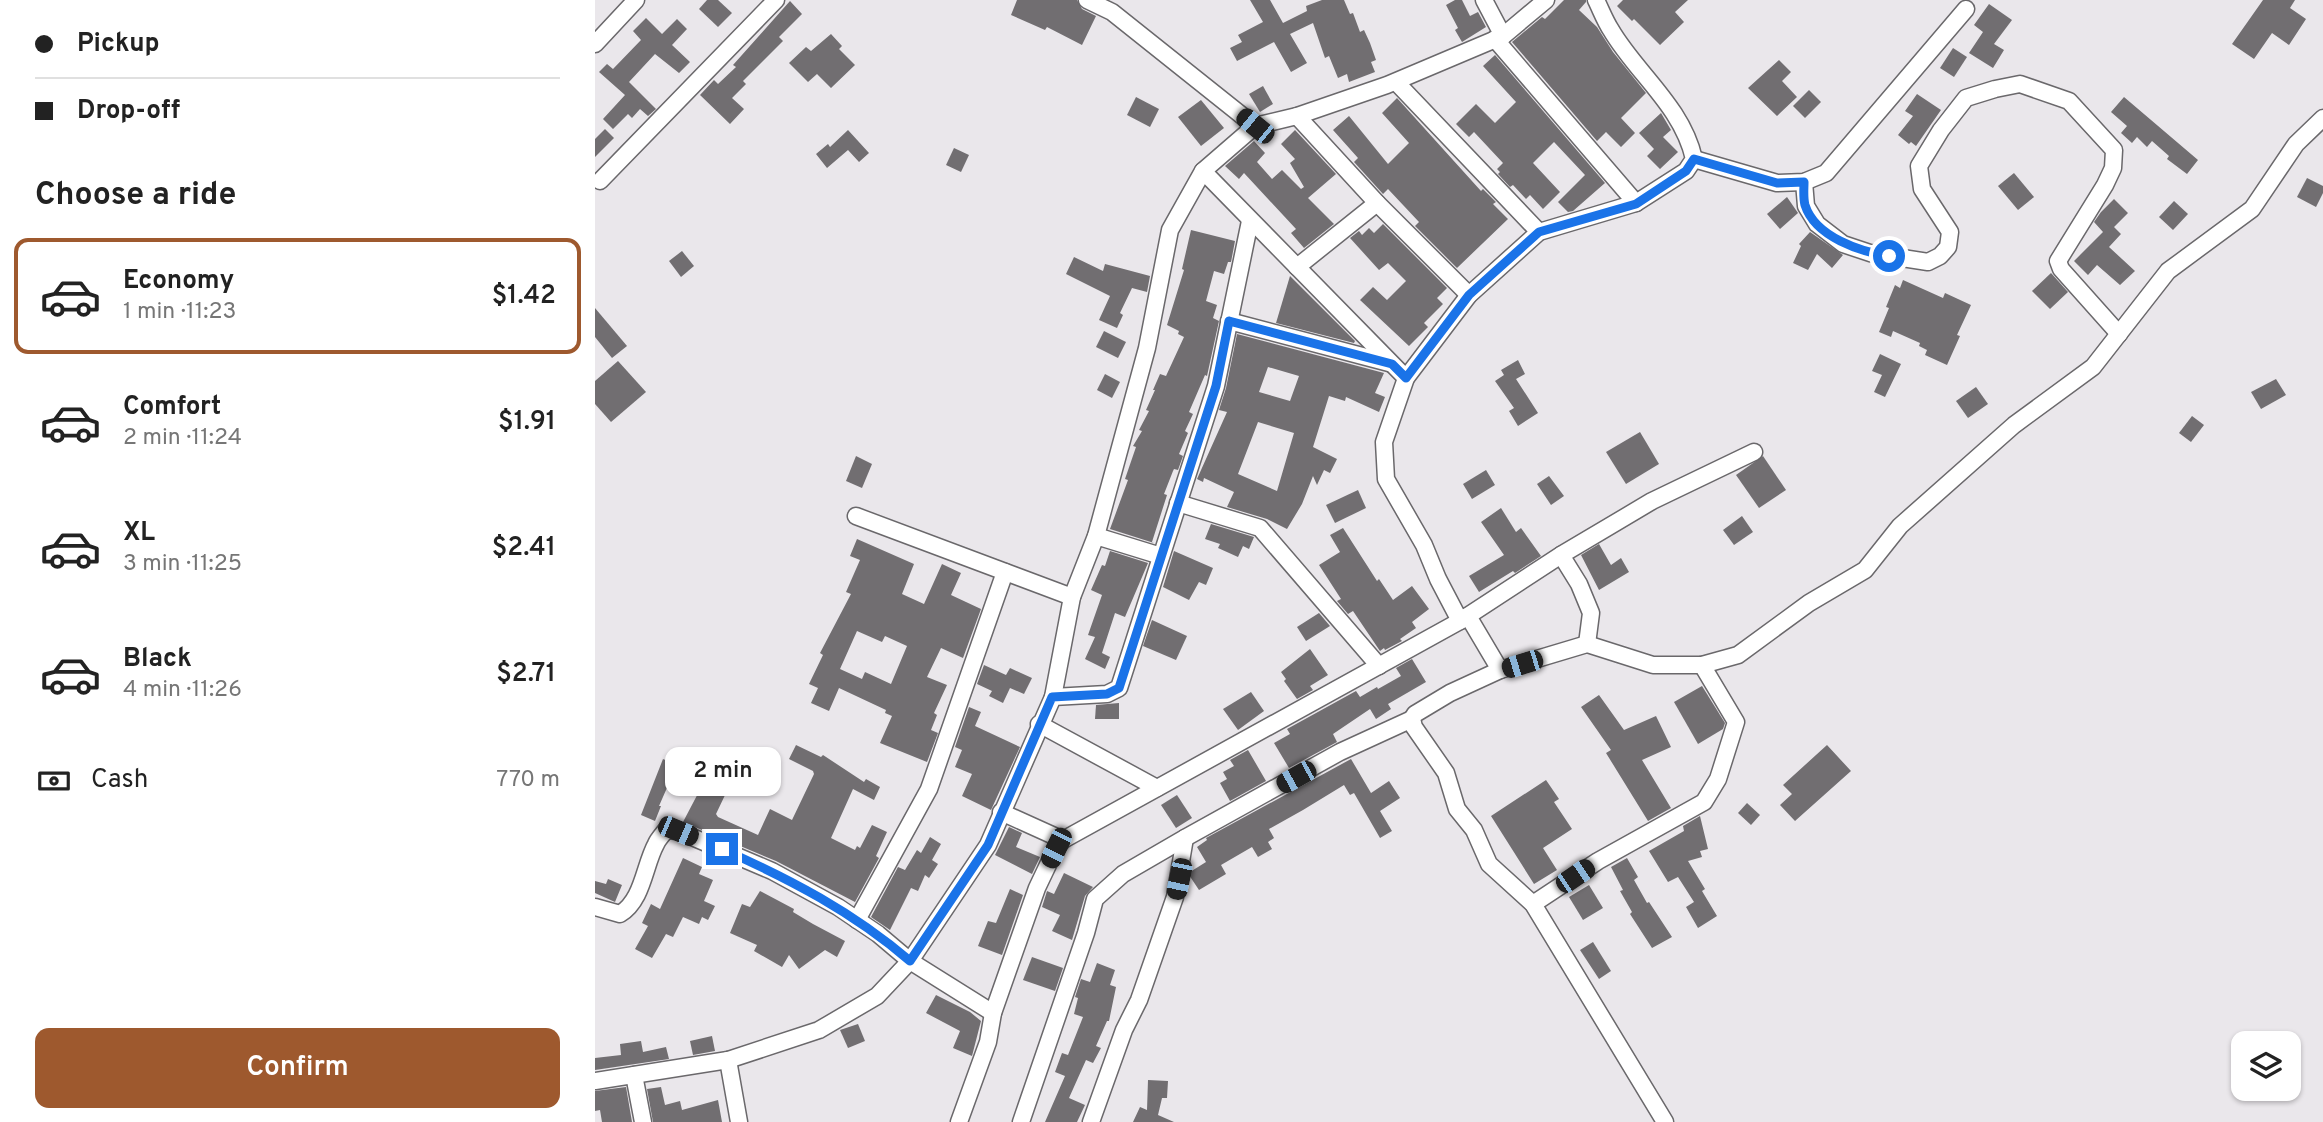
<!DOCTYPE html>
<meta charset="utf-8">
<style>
body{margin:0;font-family:Overpass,sans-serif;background:#f2f2f2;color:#222;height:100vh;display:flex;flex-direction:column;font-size:26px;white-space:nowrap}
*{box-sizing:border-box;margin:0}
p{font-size:23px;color:#767676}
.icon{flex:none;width:38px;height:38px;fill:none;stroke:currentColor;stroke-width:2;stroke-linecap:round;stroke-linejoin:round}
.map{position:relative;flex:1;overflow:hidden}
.details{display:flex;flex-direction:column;background:#fff;width:595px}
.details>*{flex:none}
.banner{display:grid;align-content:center;height:154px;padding:0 35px;background:#fff}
.buttons{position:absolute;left:1636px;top:1031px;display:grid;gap:14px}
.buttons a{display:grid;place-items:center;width:70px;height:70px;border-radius:14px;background:#fff;box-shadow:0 2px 5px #0004;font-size:35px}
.end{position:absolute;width:32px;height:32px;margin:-16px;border:9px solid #1a73e8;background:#fff;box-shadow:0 0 0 4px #fff}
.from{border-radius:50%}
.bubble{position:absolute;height:49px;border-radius:14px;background:#fff;box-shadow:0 2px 5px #0004;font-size:23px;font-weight:600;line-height:49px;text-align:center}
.car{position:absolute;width:21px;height:42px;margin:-21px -10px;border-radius:9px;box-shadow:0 0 5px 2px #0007;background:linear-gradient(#222 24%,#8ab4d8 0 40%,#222 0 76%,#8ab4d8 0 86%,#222 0)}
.banner b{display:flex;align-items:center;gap:24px;height:66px;font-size:26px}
.banner b+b{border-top:2px solid #e0e0e0}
.banner i{width:18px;height:18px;background:#222}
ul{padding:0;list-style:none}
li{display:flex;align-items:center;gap:21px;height:116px;margin:0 14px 10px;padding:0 21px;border:4px solid transparent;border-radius:14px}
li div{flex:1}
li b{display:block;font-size:26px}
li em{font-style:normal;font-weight:600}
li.active{border-color:#9e592e}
li>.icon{width:63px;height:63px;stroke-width:1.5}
h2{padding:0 35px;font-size:32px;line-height:84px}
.pay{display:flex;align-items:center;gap:18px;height:77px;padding:0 35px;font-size:26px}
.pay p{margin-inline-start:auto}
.action{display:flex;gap:14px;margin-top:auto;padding:14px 35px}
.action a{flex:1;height:80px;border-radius:14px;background:#9e592e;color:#fff;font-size:28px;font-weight:600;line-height:80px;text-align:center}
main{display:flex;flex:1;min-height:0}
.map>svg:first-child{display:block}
</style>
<main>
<section class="details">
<div class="banner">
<b><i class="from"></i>Pickup</b>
<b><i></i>Drop-off</b>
</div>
<h2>Choose a ride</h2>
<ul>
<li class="active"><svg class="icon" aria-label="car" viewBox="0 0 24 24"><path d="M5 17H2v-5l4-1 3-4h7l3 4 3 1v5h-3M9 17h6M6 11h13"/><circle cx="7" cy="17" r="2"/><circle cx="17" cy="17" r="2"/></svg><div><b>Economy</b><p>1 min · 11:23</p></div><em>$1.42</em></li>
<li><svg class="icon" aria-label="car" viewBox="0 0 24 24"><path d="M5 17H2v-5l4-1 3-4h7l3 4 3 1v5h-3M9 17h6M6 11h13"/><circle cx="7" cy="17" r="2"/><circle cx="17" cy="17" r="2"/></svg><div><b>Comfort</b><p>2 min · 11:24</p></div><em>$1.91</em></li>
<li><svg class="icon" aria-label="car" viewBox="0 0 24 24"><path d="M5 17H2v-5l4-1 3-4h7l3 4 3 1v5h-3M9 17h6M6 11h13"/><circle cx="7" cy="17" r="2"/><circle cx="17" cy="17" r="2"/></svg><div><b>XL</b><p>3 min · 11:25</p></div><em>$2.41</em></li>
<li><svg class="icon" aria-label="car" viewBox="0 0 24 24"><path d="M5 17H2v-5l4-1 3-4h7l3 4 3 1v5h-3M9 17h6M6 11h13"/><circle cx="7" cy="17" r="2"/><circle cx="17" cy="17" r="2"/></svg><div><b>Black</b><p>4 min · 11:26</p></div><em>$2.71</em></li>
</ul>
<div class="pay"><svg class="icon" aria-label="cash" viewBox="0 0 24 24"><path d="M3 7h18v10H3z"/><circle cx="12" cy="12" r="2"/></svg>Cash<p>770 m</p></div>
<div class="action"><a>Confirm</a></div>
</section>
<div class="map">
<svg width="1728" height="1122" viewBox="0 0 1728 1122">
<rect width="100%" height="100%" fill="#eae7eb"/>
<!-- building -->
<g fill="#716e71" fill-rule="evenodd">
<polygon points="112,0 123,0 137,13 123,27 104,9"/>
<polygon points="422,0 482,0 487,9 501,16 487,45 452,27 450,30 416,15"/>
<polygon points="655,0 675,0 688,23 712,11 711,6 727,0 749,0 755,14 758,13 765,32 769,30 775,43 781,60 776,62 780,72 754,82 752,74 743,78 734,56 730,58 718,23 695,34 712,63 696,72 679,42 642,61 635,48 647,42 643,35 668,22"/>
<polygon points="860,0 867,0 875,16 883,12 891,27 867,42 860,30 863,28 851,5"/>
<polygon points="969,0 991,0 991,2 984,10 1002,27 1018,52 1051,93 1026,118 1040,133 1026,147 1011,132 1002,141 917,42 947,17 950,19"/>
<polygon points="1028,0 1093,0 1080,12 1089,22 1065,45 1039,19 1037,21 1022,6"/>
<polygon points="1668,0 1700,0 1695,8 1711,19 1694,45 1677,33 1659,59 1637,44"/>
<polygon points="195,1 207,14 184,37 188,41 148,81 151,84 137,98 149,109 135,124 105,95 119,80 123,84 141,67 138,65"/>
<polygon points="1394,4 1417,20 1399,44 1409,50 1398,68 1374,53 1388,32 1379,25"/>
<polygon points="51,18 67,34 82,19 92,29 77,45 95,62 84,73 60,54 34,82 61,109 53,116 45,109 37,118 33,114 18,129 8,119 30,95 4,72 12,64 18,69 46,40 38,31"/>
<polygon points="236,34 247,46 244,49 260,65 236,88 222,74 213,82 194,63 211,47 216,51"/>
<polygon points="1358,48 1372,57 1359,77 1345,68"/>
<polygon points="900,55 1010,183 978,211 973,212 963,202 990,175 959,142 938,163 965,192 948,209 935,195 931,199 918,185 915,187 903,174 905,172 902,169 908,163 879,132 874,137 861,124 881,104 900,123 921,102 888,66"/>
<polygon points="1184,60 1196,72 1187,81 1202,97 1182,116 1153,88"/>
<polygon points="668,86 678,104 665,112 654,94"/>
<polygon points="1214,90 1226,102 1210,118 1198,106"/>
<polygon points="1322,94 1346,110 1321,146 1316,142 1314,144 1303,135 1318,116 1310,111"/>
<polygon points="541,97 564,109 555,127 532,115"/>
<polygon points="1529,97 1603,160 1592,174 1572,159 1574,156 1557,141 1552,147 1542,137 1537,143 1526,133 1532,126 1516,112"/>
<polygon points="802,98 886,191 888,189 901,202 898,204 913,219 862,268 820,226 824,222 793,189 788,194 759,162 763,158 738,130 754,116 793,164 814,143 787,113"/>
<polygon points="606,100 629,128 606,146 583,117"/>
<polygon points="1066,113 1076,130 1068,137 1083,152 1065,169 1052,156 1059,149 1044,133"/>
<polygon points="10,129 19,138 0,157 0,139"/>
<polygon points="253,130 274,153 264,162 253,150 232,168 221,154 233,144 235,147"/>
<polygon points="700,130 741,174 713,198 739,224 709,248 696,233 701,229 649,173 644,179 630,166 659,141 670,153 662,162 677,179 687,170 706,189 709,187 695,163 700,159 686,144"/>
<polygon points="359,148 374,155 366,172 351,165"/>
<polygon points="1419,173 1439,197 1423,210 1403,186"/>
<polygon points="1712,178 1728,186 1728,193 1721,207 1702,197"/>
<polygon points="1192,197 1203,213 1185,229 1172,214"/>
<polygon points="1519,199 1533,213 1519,227 1526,234 1514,247 1540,271 1525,285 1502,265 1493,275 1479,261 1508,232 1499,222 1506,212"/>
<polygon points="1579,201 1593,214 1578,230 1564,217"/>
<polygon points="788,224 852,288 842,298 848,304 829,323 833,327 814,346 765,300 778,287 792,300 811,281 793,263 784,270 755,238 764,231 767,235 774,228 779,233"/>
<polygon points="596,230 640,241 636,262 633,262 629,274 619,271 611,301 622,305 618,318 624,321 612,376 610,375 594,412 598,414 590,431 593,433 584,454 588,456 583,470 579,469 578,471 569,494 572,495 557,542 559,543 515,529 533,480 530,479 541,447 538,446 547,431 544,430 554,411 551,410 560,390 558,390 565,374 571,376 589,337 583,334 584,331 572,325 589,270 587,269"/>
<polygon points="1215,232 1248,255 1237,268 1222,254 1213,270 1198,263 1206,246 1204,244"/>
<polygon points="87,251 99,266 86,277 74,261"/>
<polygon points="479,257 508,271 510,264 555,276 552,292 537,288 525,313 528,315 522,328 504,320 515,296 471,274"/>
<polygon points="1456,273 1473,292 1455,309 1437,291"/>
<polygon points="695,276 760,341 759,343 681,323"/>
<polygon points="1308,280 1348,298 1350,293 1376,305 1362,335 1365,336 1352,365 1330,355 1332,350 1324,346 1325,343 1298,331 1296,337 1284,332 1294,308 1291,307 1300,285 1305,288"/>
<polygon points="0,308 32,346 17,358 0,337"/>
<polygon points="509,331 531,342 523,358 501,347"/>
<path d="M 642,334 L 789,373 L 780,393 L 790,397 L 784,412 L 751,397 L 750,401 L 734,396 L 718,447 L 742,459 L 735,473 L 729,470 L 722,485 L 718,476 L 707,504 L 692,529 L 672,519 L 632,507 L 639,492 L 609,478 L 608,482 L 602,479 L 632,412 L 624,410 L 631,388 ZM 673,367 L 704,376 L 695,401 L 664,392 ZM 663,422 L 699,433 L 682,491 L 643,474 Z"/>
<polygon points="1285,354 1306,364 1290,397 1279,392 1287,375 1277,371"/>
<polygon points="923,360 930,374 921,379 943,413 923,426 914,411 919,408 900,381 909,375 906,370"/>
<polygon points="23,361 51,392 16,422 0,404 0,381"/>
<polygon points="510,374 525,382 517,398 502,390"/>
<polygon points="1681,379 1691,395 1666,409 1656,392"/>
<polygon points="1381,387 1393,404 1373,418 1361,401"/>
<polygon points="1597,416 1609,425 1596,442 1584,433"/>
<polygon points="1045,432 1064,464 1031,484 1011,452"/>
<polygon points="261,456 277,464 267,488 251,481"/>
<polygon points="1168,456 1191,490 1164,508 1141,475"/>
<polygon points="891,470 900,485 877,499 868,484"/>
<polygon points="954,476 969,496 956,505 942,484"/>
<polygon points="763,490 771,508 740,523 731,505"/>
<polygon points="906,508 921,532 926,528 946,556 920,573 918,571 884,592 874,576 909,555 886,522"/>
<polygon points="1147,516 1158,532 1139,545 1128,530"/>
<polygon points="616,524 659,537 654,549 648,546 643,557 623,548 625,544 610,539"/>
<polygon points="748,528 782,581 784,579 798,600 817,586 834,609 817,622 821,628 805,639 807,641 790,650 789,648 785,651 758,611 753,614 742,601 746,599 724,565 745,552 735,535"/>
<path d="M 262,539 L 319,564 L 307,594 L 329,604 L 347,564 L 366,573 L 356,595 L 386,609 L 368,658 L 346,648 L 332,677 L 352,685 L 339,713 L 342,715 L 336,730 L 343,733 L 332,762 L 285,743 L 297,716 L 290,713 L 291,710 L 244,688 L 234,711 L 216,703 L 223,688 L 214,684 L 228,655 L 225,653 L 256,594 L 251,592 L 265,560 L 255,556 ZM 262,631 L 287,642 L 290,636 L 312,646 L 296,684 L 270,672 L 267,679 L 245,669 Z"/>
<polygon points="1004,544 1016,565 1026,558 1034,572 1004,590 986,555"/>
<polygon points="515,551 553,563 530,617 520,613 507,653 515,657 510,669 490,659 500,637 493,635 507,595 496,590 507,565 510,566"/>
<polygon points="579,551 618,568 611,585 604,582 594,600 568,587"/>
<polygon points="724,613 735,626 711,641 702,627"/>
<polygon points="557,620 592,636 581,660 548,646"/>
<polygon points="715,649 733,675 715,686 718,690 702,699 689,681 691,679 686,672"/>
<polygon points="817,659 831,682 793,704 796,709 781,719 775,709 738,734 742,742 694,768 679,743 695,734 692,729 761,691 765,697 782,687 783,689 806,676 801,668"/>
<polygon points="389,665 411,675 415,668 437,678 429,694 415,688 408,703 394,696 397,691 382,684"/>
<polygon points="1107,686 1130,723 1128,729 1103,744 1079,702"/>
<polygon points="656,692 669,711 643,730 628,709"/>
<polygon points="1004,695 1029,730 1061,716 1076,747 1047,760 1076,808 1053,821 1011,753 1016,750 986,707"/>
<polygon points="524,703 524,719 500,719 501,705"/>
<polygon points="374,707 386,712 380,726 425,747 396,810 367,796 377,774 360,767 367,750 360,747"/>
<polygon points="201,745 226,757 228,755 269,782 271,779 285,787 279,800 258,789 236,838 260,850 262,846 265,848 277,825 292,832 281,856 284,858 260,902 181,861 88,822 109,782 131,793 121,814 123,817 163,835 175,809 197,820 219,774 218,771 194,759"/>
<polygon points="1232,745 1256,771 1200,821 1185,805 1197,794 1188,785"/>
<polygon points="653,750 671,781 635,801 625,783 632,779 628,772 639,766 635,760"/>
<polygon points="68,759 82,765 64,806 66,806 60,821 46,815"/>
<polygon points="756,759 776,793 794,781 805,798 785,811 797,831 785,838 759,793 755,795 749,785 708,810 674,829 679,838 673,842 677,849 663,857 657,847 626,865 631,874 604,890 594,875 595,872 611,862 602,847 612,840 611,838"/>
<polygon points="951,780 964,799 959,802 977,829 948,848 962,870 939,884 896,816"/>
<polygon points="582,795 597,818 581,828 566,805"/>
<polygon points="1152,803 1165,815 1156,825 1143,813"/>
<polygon points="1105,816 1113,849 1105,851 1107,857 1093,861 1110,889 1107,891 1122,916 1103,928 1091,907 1099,902 1083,877 1073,882 1054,851 1089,831 1088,826"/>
<polygon points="414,827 427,833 421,847 445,857 437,874 400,855"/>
<polygon points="335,837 346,844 337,860 343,864 334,878 330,875 323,891 316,888 295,930 276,917 303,867 310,870 322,850 326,853"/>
<polygon points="88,858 107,867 104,874 118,880 109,901 120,906 113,920 107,917 104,924 88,917 78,937 71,934 57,958 40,949 53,926 47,923 56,904 65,909"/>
<polygon points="1032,858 1043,877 1039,880 1052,903 1054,902 1077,937 1057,948 1035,914 1037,912 1025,891 1028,890 1016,867"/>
<polygon points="469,873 498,887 490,896 477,940 457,931 465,915 447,907 452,891 459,894"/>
<polygon points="13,879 27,885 20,902 0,893 0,881 11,884"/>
<polygon points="994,885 1008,908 988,920 974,897"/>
<polygon points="415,889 428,895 407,955 383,946 393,921 401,923"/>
<polygon points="165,891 199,909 198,912 218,924 250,941 242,957 230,950 204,969 194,955 187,967 159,951 162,945 135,933 147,904 155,907"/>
<polygon points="998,942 1016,971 1004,979 985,950"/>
<polygon points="437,957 468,968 460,991 428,980"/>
<polygon points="502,963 520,970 515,985 521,987 514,1021 512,1021 501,1046 506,1048 498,1063 491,1060 474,1098 490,1105 482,1122 450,1122 470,1076 460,1072 467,1053 473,1055 488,1017 479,1014 483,998 480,997 486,979 495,982"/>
<polygon points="341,995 375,1012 386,1021 377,1056 358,1048 365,1031 331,1013"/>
<polygon points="263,1024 270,1041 253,1048 245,1030"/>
<polygon points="117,1036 120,1051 98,1055 95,1041"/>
<polygon points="46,1041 48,1052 71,1047 74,1059 0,1070 0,1058 26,1055 25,1044"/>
<polygon points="553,1080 573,1081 572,1098 567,1098 563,1115 579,1122 538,1122 545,1107 552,1110"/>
<polygon points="31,1087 37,1122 7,1122 5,1110 0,1111 0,1091"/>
<polygon points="66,1087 70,1105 85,1101 87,1110 123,1100 127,1122 58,1122 52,1089"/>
</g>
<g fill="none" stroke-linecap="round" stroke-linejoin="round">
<!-- minor casing -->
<g stroke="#6a686b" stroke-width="19">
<g id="minor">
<polyline points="492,0 517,12 660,126"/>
<polyline points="889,0 908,36"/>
<polyline points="900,39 1041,203"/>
<polyline points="0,44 41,0"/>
<polyline points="801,82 944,232"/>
<polyline points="702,116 782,203 874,295"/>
<polyline points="1099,159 1182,183 1209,182 1231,173 1371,9"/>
<polyline points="608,171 811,378"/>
<polyline points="5,181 181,0"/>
<polyline points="1209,182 1211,206 1222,224 1248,244 1275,253 1333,262 1345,256 1353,247 1355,232 1327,189 1324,166 1346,130 1371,98 1400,89 1425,84 1474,101 1519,150 1518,168 1510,185 1463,261 1466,269 1524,334"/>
<polyline points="702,267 782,203"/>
<polyline points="634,321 794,363"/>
<polyline points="583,503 665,528 784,666"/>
<polyline points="261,516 477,597"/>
<polyline points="501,536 566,556"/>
<polyline points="966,555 984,584 996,613 992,644"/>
<polyline points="873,616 905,670 855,693 820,714 817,719 819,727 851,773 862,809 879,830 894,864 938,904 1070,1122"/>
<path d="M 865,621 L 843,579 L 829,545 L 791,479 L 789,442 L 811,378 L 874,295 L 944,232 L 1041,203 L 1091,171 L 1099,159 C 1087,106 1041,73 1016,30 C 1010,21 1006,10 1001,0"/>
<polyline points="905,670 992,644 1058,665 1107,665 1143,655 1214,603 1270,570 1305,526 1419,425 1498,367 1573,271 1657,209 1701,144 1728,118"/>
<polyline points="458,697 477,597 501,536 552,348 575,230 608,171 660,126 702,116 792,85 908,36 951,0"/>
<polyline points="444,724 562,788"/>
<polyline points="406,812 468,840"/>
<polyline points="938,904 1003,861 1109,802 1123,779 1141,722 1107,665"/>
<path d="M 0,907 L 25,914 C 48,900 49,866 61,844 C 63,839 68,834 71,830 L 83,831 L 177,871 L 243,907 L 283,934 L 315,961 L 398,1013"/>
<polyline points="262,920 334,789 410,572"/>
<polyline points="133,1060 144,1122"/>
<polyline points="39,1075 48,1122"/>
<polyline points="0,1081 133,1060 224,1030 282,996 315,961 393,845 458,697 512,694 524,688 621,386 655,221"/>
<polyline points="364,1122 393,1042 398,1013 442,888 461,848 468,840 865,621 966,555 1057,501 1159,452"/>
<polyline points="426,1122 491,933 500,899 528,874 590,838 745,752 817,719"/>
<polyline points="496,1122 529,1030 544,1000 580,897 590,838"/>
</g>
</g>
<!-- minor -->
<use href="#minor" stroke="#fff" stroke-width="16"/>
</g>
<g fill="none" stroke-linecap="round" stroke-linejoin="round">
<!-- route -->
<path stroke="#1a73e8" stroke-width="9" d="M 127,849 C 195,879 258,912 315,961 L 393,845 L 457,697 L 512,694 L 524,688 L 621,386 L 634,321 L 797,364 L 811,378 L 874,295 L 944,232 L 1041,204 L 1091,171 L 1099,159 L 1182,183 L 1209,182 C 1209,189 1208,198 1210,205 C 1220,237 1266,252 1294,256"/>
</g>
</svg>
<div class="buttons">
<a><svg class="icon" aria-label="layers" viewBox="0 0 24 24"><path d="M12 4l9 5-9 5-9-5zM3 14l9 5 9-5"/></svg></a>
</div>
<i class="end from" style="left:1294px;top:256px"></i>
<i class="end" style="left:127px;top:849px"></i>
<div class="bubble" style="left:70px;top:747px;width:116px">2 min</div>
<i class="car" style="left:660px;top:126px;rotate:309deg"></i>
<i class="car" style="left:927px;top:664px;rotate:253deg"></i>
<i class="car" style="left:701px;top:777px;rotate:241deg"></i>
<i class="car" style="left:83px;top:831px;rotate:113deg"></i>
<i class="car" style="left:461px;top:848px;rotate:206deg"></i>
<i class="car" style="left:980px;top:876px;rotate:56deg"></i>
<i class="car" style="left:584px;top:879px;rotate:192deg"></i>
</div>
</main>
